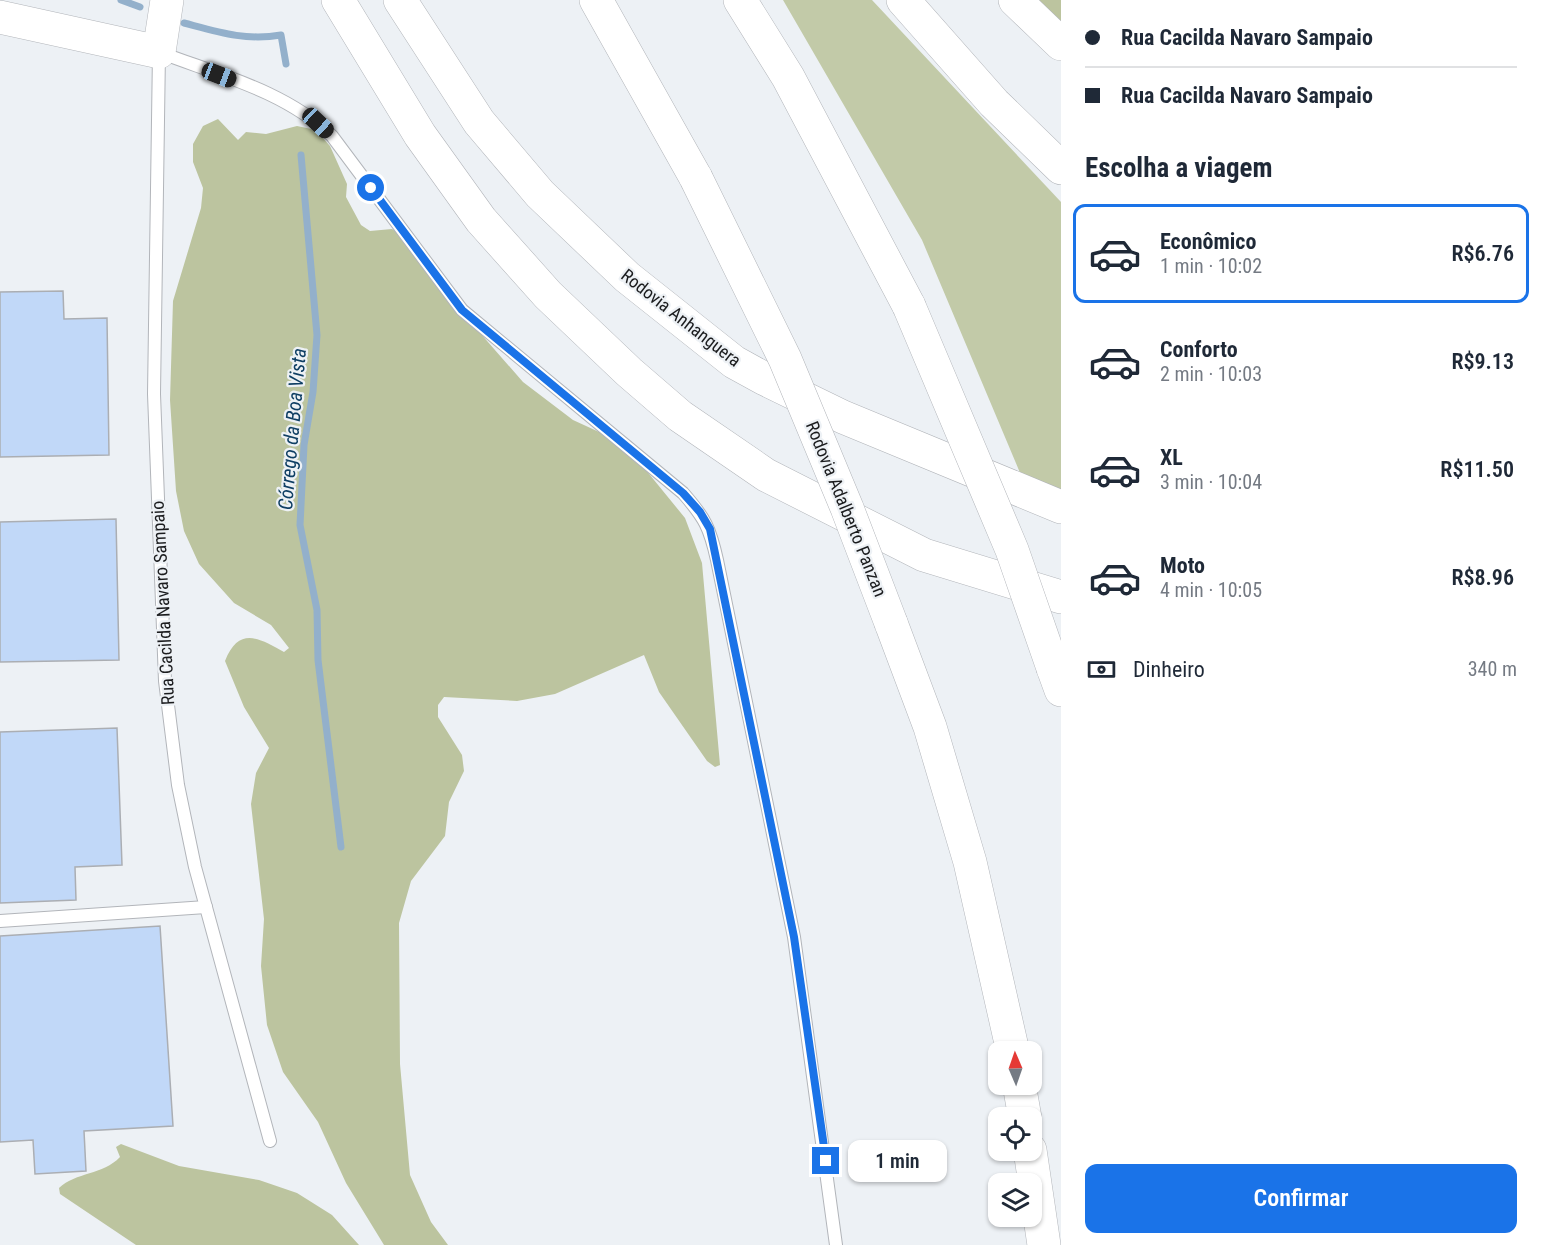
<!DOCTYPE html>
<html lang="pt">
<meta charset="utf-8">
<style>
body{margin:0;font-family:"Roboto Condensed",sans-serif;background:#f2f2f3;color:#1f2937;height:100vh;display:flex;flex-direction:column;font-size:22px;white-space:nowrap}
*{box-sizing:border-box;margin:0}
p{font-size:20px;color:#747a83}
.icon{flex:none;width:33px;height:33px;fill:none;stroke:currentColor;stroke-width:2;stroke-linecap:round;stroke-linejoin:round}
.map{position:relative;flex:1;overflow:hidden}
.side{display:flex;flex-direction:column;background:#fff;width:480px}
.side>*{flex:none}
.banner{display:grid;align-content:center;height:132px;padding:0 24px;background:#fff}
.needle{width:39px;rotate:358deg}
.fabs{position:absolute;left:988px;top:1041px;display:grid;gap:12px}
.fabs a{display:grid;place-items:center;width:54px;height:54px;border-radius:12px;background:#fff;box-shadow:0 2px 4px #0004;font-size:30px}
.end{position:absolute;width:27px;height:27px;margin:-14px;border:8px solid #1a73e8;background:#fff;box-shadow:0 0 0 3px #fff}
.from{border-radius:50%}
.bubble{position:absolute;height:42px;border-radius:12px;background:#fff;box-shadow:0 2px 4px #0004;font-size:20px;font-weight:600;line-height:42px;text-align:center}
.car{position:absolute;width:18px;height:36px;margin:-18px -9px;border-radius:8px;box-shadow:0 0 4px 2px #0007;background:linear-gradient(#222 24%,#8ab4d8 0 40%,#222 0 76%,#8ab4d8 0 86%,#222 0)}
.banner b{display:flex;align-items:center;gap:21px;height:57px;font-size:22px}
.banner b+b{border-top:2px solid #e0e1e3}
.banner i{width:15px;height:15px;background:#1f2937}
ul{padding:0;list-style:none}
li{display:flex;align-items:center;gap:18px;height:99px;margin:0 12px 9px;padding:0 12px;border:3px solid transparent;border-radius:12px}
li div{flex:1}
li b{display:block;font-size:22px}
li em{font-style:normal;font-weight:600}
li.selected{border-color:#1a73e8}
li>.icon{width:54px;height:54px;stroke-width:1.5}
h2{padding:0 24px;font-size:27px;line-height:72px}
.pay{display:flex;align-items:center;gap:15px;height:66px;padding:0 24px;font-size:22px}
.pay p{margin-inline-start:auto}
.primary-button{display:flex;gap:12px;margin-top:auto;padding:12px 24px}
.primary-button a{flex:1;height:69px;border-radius:12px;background:#1a73e8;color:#fff;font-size:24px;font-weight:600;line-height:69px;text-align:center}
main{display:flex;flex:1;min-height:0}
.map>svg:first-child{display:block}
</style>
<main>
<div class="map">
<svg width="1061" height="1245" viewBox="0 0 1061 1245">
<rect width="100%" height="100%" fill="#edf1f5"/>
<!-- green -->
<polygon fill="#c2caa8" points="783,0 872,0 1061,202 1061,495 1023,480 922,240"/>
<!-- forest -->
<g fill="#bcc49f">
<polygon points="1031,0 1061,0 1061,43"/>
<path d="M 218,119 L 238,140 L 246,132 L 266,134 L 297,126 L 316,130 L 330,146 L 347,184 L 346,197 L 361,225 L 370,231 L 392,229 L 415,244 L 467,318 L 523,382 L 573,420 L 610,437 L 632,453 L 685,518 L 702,563 L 720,765 L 715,767 L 707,761 L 659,692 L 644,655 L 555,694 L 517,701 L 444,697 L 438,705 L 438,717 L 462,755 L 464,771 L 449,802 L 445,836 L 411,881 L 399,923 L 400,1064 L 410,1175 L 431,1222 L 448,1245 L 384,1245 L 346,1183 L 318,1122 L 283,1072 L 267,1025 L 261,966 L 264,919 L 251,804 L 256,773 L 269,748 L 244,707 L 225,661 C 239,626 259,638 284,652 L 289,648 L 271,625 L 234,603 L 199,564 L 184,531 L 176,491 L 170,400 L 173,301 L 201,208 L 203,188 L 193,162 L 193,144 L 203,126 Z"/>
<path d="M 121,1144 L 179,1166 L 259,1180 L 297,1193 L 332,1215 L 359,1245 L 136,1245 L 60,1194 L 59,1188 C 76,1172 103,1175 120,1157 L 116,1147 Z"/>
</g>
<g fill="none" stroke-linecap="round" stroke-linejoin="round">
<!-- stream -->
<g stroke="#93b0cb" stroke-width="7">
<polyline points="121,0 140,7"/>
<path d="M 184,23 C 218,32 245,41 281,35 L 286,64"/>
<polyline points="301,155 317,335 313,392 304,445 300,525 317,610 318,660 341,847"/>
</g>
</g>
<!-- building -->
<g fill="#c1d8f8" stroke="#abaeb3" stroke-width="1.5">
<polygon points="63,291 64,319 107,318 109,455 0,457 0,292"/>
<polygon points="116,519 119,660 0,662 0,522"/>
<polygon points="117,728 122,865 75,867 76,900 0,903 0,732"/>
<polygon points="160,926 173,1126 84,1131 86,1171 35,1174 33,1140 0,1142 0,936"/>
</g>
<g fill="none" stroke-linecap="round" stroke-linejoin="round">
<!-- lane casing -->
<g stroke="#b2b5ba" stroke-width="14">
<g id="lane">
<polyline points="0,921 206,907"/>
<path d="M 270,1141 L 195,867 L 178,785 L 165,681 L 154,394 L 159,52 C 219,75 285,91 332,136 L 462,310 L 683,493 C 705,518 710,528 717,560 L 794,937 L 836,1245"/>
</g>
</g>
<!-- secondary casing -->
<g stroke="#b2b5ba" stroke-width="34">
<polyline id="secondary" points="0,17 159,52 167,0"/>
</g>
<!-- highway casing -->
<g stroke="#b2b5ba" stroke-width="34">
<g id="highway">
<polyline points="338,0 420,135 481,220 548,295 629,372 680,416 766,475 924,555 1061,597"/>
<polyline points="400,0 479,122 540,194 627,277 734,362 765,379 843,417 1061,507"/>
<polyline points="596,0 696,178"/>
<polyline points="740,0 788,77 909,306"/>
<polyline points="903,0 994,103 1061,168"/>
<polyline points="1015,0 1061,44"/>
<polyline points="891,623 930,727 970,862 1013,1052"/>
<polyline points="1053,668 1061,690"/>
<polyline points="1019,1084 1025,1118"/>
<polyline points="1030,1150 1044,1245"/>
</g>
</g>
<!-- lane -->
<use href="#lane" stroke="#fff" stroke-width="12"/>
<!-- secondary -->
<use href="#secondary" stroke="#fff" stroke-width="33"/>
<!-- highway -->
<use href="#highway" stroke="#fff" stroke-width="33"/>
<!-- highway-bridge casing -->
<g stroke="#b2b5ba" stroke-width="34" stroke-linecap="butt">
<g id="highway-bridge">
<polyline points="696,178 785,359 847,508 891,623"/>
<polyline points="909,306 1012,550 1053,668"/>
</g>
</g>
<!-- highway-bridge -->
<use href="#highway-bridge" stroke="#fff" stroke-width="33"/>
</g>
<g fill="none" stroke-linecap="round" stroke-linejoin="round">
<!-- route -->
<polyline stroke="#1a73e8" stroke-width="8" points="371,188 462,310 683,493 700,512 710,529 794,937 826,1161"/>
</g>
<g text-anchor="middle" stroke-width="4.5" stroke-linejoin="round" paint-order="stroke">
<!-- street labels -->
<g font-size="18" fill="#1b1c1e" stroke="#edf1f5">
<text transform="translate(681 318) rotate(38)" y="6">Rodovia Anhanguera</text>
<text transform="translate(846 509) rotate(68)" y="6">Rodovia Adalberto Panzan</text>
<text transform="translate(163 603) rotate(-93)" y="6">Rua Cacilda Navaro Sampaio</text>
</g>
<!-- water labels -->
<g font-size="20" font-style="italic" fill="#0e3e63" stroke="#edf1f5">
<text transform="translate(292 429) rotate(-85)" y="7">Córrego da Boa Vista</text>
</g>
</g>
</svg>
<div class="fabs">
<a><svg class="needle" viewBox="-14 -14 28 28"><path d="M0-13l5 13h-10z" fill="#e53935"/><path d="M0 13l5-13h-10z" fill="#747a83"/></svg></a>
<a><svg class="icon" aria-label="locate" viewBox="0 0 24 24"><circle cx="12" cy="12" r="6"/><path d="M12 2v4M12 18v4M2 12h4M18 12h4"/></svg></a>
<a><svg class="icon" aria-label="layers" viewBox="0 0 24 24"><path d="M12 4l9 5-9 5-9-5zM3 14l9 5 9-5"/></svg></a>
</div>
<i class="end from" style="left:371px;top:188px"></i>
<i class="end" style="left:826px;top:1161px"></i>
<div class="bubble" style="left:848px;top:1140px;width:99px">1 min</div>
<i class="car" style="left:219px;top:75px;rotate:111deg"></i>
<i class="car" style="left:318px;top:123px;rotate:133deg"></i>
</div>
<section class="side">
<div class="banner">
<b><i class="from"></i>Rua Cacilda Navaro Sampaio</b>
<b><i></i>Rua Cacilda Navaro Sampaio</b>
</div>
<h2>Escolha a viagem</h2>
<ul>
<li class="selected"><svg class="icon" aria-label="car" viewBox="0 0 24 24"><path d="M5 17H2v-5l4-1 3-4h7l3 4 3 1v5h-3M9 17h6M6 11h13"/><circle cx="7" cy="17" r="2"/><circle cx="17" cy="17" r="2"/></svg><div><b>Econômico</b><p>1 min · 10:02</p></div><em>R$6.76</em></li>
<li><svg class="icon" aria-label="car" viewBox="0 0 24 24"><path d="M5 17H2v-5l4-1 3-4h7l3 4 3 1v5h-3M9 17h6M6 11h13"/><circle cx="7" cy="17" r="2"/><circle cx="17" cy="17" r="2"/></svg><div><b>Conforto</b><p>2 min · 10:03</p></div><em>R$9.13</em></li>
<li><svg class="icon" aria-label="car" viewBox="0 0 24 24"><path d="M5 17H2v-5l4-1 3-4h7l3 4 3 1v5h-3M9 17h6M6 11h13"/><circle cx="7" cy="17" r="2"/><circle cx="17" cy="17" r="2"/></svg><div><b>XL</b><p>3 min · 10:04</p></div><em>R$11.50</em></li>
<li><svg class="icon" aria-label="car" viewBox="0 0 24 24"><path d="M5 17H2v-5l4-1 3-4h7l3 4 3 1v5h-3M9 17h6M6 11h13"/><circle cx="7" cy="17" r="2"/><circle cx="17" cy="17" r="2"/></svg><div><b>Moto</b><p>4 min · 10:05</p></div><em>R$8.96</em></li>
</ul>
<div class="pay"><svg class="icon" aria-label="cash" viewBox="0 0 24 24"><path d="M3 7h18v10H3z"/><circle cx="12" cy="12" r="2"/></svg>Dinheiro<p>340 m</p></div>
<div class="primary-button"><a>Confirmar</a></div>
</section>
</main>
